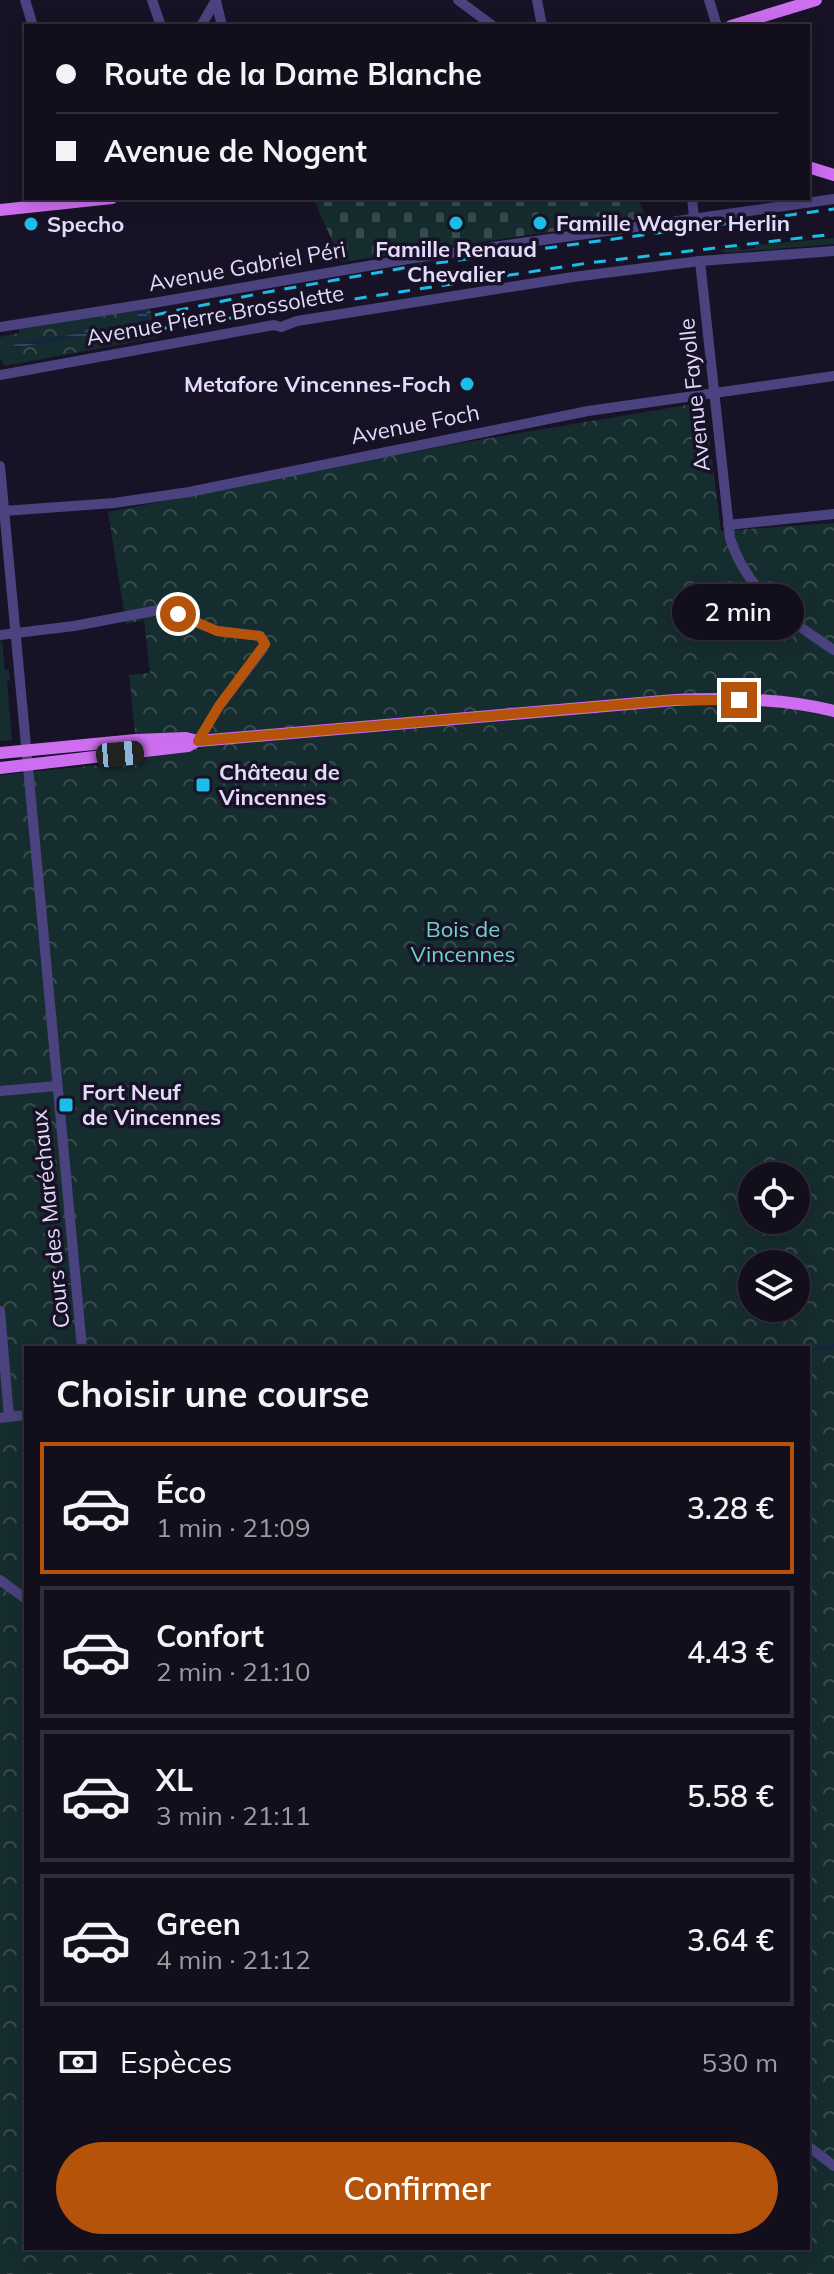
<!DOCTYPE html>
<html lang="fr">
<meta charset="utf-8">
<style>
body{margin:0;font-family:Mulish,sans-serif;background:#1f1c29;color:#f1f3f6;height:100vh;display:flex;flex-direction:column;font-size:30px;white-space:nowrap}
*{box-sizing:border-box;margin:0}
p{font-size:26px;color:#9c9ca3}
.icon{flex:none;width:44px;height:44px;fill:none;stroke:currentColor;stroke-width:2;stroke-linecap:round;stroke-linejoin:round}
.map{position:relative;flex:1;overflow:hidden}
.panel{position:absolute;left:24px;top:1346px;width:786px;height:904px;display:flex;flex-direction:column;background:#120e1c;border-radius:0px;box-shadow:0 4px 20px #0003,0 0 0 2px #312e3b}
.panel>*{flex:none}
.guide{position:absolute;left:24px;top:24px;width:786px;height:176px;border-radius:0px;box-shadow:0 4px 20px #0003,0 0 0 2px #312e3b;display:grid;align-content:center;height:176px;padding:0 32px;background:#120e1c}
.controls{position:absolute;left:738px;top:1162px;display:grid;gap:16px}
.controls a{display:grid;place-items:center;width:72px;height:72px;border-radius:50%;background:#120e1c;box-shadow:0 4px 20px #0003,0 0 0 2px #312e3b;font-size:40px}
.end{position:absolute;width:36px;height:36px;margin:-18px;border:10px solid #b45309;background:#fff;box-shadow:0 0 0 4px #fff}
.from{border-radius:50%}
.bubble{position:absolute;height:56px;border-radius:28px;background:#120e1c;box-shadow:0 4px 20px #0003,0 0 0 2px #312e3b;font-size:26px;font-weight:600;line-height:56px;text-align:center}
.car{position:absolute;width:24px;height:48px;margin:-24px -12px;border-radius:10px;box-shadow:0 0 6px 2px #0007;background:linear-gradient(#222 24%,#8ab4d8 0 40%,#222 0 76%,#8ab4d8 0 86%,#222 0)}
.guide b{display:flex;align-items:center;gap:28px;height:76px;font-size:30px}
.guide b+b{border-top:2px solid #312e3b}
.guide i{width:20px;height:20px;background:#f1f3f6}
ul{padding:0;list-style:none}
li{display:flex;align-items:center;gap:24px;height:132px;margin:0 16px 12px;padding:0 16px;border:4px solid #312e3b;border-radius:0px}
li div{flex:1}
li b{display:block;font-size:30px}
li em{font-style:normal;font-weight:600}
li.active{border-color:#b45309}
li>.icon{width:72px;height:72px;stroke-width:1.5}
h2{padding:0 32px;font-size:36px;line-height:96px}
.pay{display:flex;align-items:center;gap:20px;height:88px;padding:0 32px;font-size:30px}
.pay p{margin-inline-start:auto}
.cta{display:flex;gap:16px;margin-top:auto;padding:16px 32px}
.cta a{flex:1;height:92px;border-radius:48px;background:#b45309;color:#fff;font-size:32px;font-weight:600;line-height:92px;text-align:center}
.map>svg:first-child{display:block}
</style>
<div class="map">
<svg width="834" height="2274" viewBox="0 0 834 2274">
<defs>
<pattern id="cemetery-stones" width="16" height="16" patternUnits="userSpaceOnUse" patternTransform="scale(2)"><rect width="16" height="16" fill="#162d2f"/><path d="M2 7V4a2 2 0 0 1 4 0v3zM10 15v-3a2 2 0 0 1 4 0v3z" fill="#384b4e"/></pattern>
<pattern id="park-crowns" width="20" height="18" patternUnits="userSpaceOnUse" patternTransform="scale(2)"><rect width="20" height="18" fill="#162d2f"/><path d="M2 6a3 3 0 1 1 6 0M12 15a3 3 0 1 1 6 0" fill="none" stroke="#384b4e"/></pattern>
<pattern id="water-rules" width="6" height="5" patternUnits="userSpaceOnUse" patternTransform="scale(2)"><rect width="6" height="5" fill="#142348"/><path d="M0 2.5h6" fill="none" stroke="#364263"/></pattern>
</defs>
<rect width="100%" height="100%" fill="#181226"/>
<!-- green -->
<g fill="#162d2f">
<polygon points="834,238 834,244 726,253 719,250 740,247 741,250 755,248 756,245"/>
<polygon points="2,640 5,670 9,670 10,680 7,681 12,740 0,741 0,641"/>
</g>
<!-- cemetery -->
<polygon fill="url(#cemetery-stones)" points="313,198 638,198 646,218 342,262"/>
<!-- park -->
<g fill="url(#park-crowns)" fill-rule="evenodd">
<polygon points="150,307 155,338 4,366 2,360 0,360 0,337 19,333 19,329"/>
<path d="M 705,402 L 721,531 L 834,523 L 834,2274 L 0,2274 L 0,775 L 138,761 L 129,675 L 150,673 L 144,620 L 126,624 L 108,512 L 454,444 ZM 752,1176 L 796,1176 L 796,1220 L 752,1220 ZM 752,1264 L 796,1264 L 796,1308 L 752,1308 ZM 26,1348 L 808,1348 L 808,2248 L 26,2248 Z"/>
</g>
<!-- water -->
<polygon fill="url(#water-rules)" points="146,310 150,335 141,336 139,326 14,348 13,345 139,323 137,312"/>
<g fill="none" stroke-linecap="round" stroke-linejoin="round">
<!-- stream -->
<polyline stroke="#142348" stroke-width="3" points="808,1351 834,1346"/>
<!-- minor -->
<g stroke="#4b4380" stroke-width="10">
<polyline points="25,0 33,26"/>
<polyline points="152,0 161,26"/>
<polyline points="458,0 493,26"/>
<polyline points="537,0 542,26"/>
<polyline points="709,0 717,26"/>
<polyline points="216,1 222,26"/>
<polyline points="201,26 216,0"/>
<polyline points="692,198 694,218"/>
<path d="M 700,261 L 730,538 C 747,592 789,620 834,650"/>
<polyline points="0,327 159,302 408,259 834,199"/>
<polyline points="0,375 274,325 281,327 297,321 573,277 700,261 834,251"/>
<polyline points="0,466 82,1348"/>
<polyline points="4,511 114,503 189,492 588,411 834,376"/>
<polyline points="728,525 834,514"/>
<polyline points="0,635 74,626 164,609 217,631 260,636 265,644 262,650 219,706 198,741"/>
<polyline points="0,1091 57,1086"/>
<polyline points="0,1311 9,1417"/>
<polyline points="0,1418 26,1415"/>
<polyline points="0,1580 26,1599"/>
<polyline points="808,2146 834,2166"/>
</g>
<!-- major -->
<g stroke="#cc6eef" stroke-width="12">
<polyline points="731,26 816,0"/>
<polyline points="808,167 834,175"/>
<polyline points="0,210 112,198"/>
<path d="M 0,753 L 136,740 L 186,738 L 198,741 L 675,700 C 727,698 783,698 834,711"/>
<polyline points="0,768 188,746 195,742"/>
</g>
<!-- rail -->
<g stroke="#1cbde6" stroke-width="3" stroke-dasharray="12 10" stroke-linecap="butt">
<polyline points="155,315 262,293 415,266 834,209"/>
<polyline points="159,329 588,263 834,234"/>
</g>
</g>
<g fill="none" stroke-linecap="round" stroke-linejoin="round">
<!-- route -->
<polyline stroke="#b45309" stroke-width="10" points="178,614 217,631 260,636 265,644 219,706 198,741 675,700 739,700"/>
</g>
<!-- markers -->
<g fill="#1cbde6" stroke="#181226" stroke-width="3">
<circle cx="456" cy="223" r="8"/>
<circle cx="540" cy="223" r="8"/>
<circle cx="31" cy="224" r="8"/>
<circle cx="467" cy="384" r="8"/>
<rect x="195" y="777" width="16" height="16" rx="4"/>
<rect x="58" y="1097" width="16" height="16" rx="4"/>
</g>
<g text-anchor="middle" stroke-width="7" stroke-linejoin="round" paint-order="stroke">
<!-- poi labels -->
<g font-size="22" font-weight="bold" fill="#e2dbfb" stroke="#181226" text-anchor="start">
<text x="556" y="231">Famille Wagner Herlin</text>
<text x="47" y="232">Specho</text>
<text x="456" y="257" text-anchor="middle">Famille Renaud<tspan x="456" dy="25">Chevalier</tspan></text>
<text x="451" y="392" text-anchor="end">Metafore Vincennes-Foch</text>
<text x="219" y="780">Château de<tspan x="219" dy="25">Vincennes</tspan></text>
<text x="82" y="1100">Fort Neuf<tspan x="82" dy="25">de Vincennes</tspan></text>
</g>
<!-- street labels -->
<g font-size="22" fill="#e2dbfb" stroke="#181226">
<text transform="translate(247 266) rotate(-10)" y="8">Avenue Gabriel Péri</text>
<text transform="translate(215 315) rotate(-10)" y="8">Avenue Pierre Brossolette</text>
<text transform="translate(694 395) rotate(-96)" y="8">Avenue Fayolle</text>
<text transform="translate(415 424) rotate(-11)" y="8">Avenue Foch</text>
<text transform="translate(50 1219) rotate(-96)" y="8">Cours des Maréchaux</text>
</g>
<!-- park labels -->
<g font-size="22" fill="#6ed4c5" stroke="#181226">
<text x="463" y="937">Bois de<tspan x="463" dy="25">Vincennes</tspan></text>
</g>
</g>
</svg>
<div class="controls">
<a><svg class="icon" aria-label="locate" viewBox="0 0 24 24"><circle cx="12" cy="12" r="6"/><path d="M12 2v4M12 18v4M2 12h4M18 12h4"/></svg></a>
<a><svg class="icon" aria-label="layers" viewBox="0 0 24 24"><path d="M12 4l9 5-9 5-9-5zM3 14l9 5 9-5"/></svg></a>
</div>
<i class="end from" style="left:178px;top:614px"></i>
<i class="end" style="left:739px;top:700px"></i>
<div class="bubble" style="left:672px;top:584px;width:132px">2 min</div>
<i class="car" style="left:120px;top:754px;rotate:85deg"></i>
<div class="guide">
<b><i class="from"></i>Route de la Dame Blanche</b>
<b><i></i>Avenue de Nogent</b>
</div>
<section class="panel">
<h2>Choisir une course</h2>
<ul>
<li class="active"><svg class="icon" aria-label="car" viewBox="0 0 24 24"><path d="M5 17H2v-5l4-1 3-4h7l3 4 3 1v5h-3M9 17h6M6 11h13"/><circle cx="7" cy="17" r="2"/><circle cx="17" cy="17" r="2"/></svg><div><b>Éco</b><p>1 min · 21:09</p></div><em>3.28 €</em></li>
<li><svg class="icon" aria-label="car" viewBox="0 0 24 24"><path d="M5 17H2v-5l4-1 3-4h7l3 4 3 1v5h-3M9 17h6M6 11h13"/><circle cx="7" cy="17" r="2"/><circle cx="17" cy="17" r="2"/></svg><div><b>Confort</b><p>2 min · 21:10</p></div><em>4.43 €</em></li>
<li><svg class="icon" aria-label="car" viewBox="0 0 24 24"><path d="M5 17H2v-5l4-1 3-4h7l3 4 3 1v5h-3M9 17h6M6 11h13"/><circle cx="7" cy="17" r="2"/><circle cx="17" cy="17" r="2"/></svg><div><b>XL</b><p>3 min · 21:11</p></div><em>5.58 €</em></li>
<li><svg class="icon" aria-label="car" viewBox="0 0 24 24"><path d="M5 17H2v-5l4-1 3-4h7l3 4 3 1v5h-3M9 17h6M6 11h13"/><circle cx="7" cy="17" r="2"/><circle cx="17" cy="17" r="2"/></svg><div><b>Green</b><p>4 min · 21:12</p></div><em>3.64 €</em></li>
</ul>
<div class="pay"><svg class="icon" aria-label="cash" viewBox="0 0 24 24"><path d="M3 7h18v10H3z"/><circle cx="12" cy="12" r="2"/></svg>Espèces<p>530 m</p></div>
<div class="cta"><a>Confirmer</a></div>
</section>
</div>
